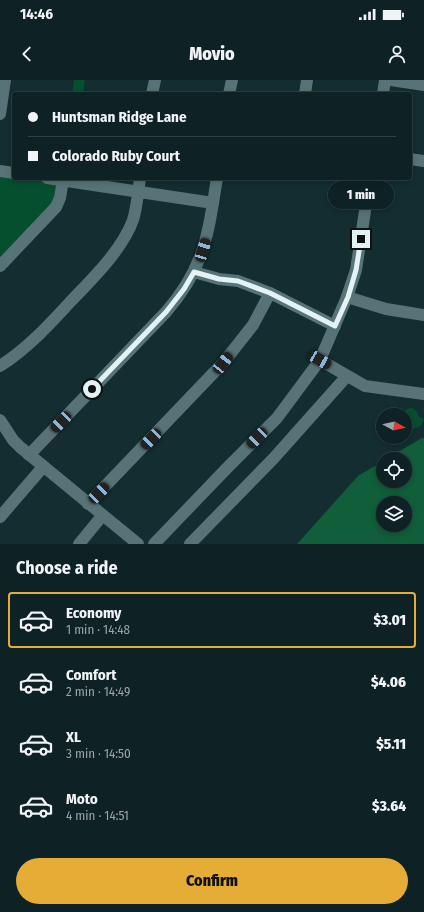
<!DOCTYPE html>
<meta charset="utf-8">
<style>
body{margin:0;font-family:"Fira Sans Condensed",sans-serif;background:#172a2d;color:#f1f3f6;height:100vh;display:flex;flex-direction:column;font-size:15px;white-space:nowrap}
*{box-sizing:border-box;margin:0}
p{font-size:13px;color:#9ba4a7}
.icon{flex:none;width:22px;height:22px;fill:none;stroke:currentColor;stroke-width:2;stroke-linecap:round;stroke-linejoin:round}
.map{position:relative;height:464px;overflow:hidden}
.sheet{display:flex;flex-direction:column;background:#0e2225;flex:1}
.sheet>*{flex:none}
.banner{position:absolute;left:12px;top:12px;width:400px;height:88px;border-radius:4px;box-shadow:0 2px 6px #0003,0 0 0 1px #2e3f42;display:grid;align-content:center;height:88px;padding:0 16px;background:#0e2225}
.needle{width:26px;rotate:98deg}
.fabs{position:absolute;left:376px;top:328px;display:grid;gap:8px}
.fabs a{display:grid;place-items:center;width:36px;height:36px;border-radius:50%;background:#0e2225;box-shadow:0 2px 6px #0003,0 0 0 1px #2e3f42;font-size:20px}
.end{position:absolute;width:18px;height:18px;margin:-9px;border:5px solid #e3f2f4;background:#111;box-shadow:0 0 0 2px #111}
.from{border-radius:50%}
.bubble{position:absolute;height:28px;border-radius:14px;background:#0e2225;box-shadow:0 2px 6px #0003,0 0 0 1px #2e3f42;font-size:13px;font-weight:800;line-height:28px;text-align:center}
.car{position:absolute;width:12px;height:24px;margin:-12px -6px;border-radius:5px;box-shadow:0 0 3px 1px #0007;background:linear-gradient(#222 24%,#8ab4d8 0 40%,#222 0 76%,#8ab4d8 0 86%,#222 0)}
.banner b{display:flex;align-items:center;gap:14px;height:38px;font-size:15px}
.banner b+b{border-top:1px solid #2e3f42}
.banner i{width:10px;height:10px;background:#f1f3f6}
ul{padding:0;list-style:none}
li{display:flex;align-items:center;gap:12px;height:56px;margin:0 8px 6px;padding:0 8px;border:2px solid transparent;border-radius:4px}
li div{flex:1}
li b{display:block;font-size:15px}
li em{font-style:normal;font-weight:800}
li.current{border-color:#e5ad35}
li>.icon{width:36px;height:36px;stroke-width:1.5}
h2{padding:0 16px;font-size:18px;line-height:48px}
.primary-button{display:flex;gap:8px;margin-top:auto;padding:8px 16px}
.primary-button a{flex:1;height:46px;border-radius:24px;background:#e5ad35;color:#111;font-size:16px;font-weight:800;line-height:46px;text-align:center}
.status{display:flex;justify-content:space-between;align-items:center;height:28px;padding:0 20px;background:#0e2225;direction:ltr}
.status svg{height:11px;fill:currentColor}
header{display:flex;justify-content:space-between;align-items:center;height:52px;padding:0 16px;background:#0e2225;font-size:18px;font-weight:800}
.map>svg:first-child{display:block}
</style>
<div class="status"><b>14:46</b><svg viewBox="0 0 49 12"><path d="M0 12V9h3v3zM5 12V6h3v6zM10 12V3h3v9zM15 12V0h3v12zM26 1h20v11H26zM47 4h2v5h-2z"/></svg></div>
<header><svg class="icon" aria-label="back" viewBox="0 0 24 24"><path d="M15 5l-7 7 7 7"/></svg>Movio<svg class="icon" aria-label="person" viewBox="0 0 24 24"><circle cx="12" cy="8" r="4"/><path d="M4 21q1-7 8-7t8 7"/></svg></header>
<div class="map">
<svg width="424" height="464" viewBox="0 0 424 464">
<rect width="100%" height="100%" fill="#132d31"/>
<!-- green -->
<g fill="#054e2e">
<polygon points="74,0 85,0 83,14 72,14"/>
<polygon points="0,91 14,98 47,98 63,100 60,118 0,186"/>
<polygon points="413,328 413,330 416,330 419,337 424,339 421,346 411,350 405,348 405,335 399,335 401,330 403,329 404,332 406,331 406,329"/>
</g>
<!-- forest -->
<path fill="#105e3a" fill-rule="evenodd" d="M 422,358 L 424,358 L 424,464 L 297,464 L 358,396 L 383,381 L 383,401 L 405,401 L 405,379 L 386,379 ZM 383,423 L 405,423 L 405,445 L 383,445 Z"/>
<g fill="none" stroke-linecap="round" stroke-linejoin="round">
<!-- minor -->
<g stroke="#587377" stroke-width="12">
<polyline points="391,0 424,5"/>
<polyline points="152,14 155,0"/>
<polyline points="229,14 232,0"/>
<polyline points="305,14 307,0"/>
<polyline points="383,14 385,0"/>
<polyline points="0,34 5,0"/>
<polyline points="410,79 424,81"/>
<polyline points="0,91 14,93"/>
<polyline points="47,98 213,123"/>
<polyline points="0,186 56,127 60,118 63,100"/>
<polyline points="194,192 219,199 238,201 270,213 335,246"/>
<polyline points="347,217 386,229 424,235"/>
<polyline points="320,280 365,306 424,314"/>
<path d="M 0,286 C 27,269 50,244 72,220 C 93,198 122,170 133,140 C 137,127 138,112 140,98"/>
<polyline points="0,340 13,360 20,367 138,464"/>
<path d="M 29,375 L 166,232 C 205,187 208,154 217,98"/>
<polyline points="88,424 223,283 253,245 270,213"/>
<polyline points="0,437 43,387"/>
<polyline points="79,464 102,436"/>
<polyline points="154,464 227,388 277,338 320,280 347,217 356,190 370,98"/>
<polyline points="190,464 273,379 347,296"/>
</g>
</g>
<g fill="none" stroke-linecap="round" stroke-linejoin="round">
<!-- route -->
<polyline stroke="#e3f2f4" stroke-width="5" points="92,309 166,232 184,209 194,192 219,199 238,201 270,213 335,246 348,217 356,190 361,159"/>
</g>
</svg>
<div class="fabs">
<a><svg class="needle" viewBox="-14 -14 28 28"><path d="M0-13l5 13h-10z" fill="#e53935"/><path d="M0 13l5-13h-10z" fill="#9ba4a7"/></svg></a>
<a><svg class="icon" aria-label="locate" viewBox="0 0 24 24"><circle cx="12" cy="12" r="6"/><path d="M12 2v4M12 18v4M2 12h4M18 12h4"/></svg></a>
<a><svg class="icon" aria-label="layers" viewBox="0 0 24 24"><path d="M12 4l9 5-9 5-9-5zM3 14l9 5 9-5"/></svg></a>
</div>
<i class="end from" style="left:92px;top:309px"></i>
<i class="end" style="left:361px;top:159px"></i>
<div class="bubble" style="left:328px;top:101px;width:66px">1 min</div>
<i class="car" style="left:203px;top:170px;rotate:17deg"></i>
<i class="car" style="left:320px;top:280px;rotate:120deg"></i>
<i class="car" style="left:223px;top:283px;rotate:38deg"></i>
<i class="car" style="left:61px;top:342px;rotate:224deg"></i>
<i class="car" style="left:257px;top:358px;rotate:225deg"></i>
<i class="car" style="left:151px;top:359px;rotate:224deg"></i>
<i class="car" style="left:99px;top:413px;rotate:44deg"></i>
<div class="banner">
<b><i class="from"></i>Huntsman Ridge Lane</b>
<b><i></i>Colorado Ruby Court</b>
</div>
</div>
<section class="sheet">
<h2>Choose a ride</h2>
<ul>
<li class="current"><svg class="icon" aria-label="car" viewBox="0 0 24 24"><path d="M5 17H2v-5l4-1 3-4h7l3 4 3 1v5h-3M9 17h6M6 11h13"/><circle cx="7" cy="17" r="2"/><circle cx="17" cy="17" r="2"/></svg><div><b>Economy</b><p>1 min · 14:48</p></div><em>$3.01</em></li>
<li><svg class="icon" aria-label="car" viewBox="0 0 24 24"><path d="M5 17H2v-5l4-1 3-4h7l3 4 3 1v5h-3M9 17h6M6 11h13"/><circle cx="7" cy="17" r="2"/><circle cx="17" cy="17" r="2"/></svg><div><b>Comfort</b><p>2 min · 14:49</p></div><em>$4.06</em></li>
<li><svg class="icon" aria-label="car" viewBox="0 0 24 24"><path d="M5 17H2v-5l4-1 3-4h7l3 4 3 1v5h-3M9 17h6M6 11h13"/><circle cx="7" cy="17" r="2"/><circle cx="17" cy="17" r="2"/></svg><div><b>XL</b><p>3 min · 14:50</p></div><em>$5.11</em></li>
<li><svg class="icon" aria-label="car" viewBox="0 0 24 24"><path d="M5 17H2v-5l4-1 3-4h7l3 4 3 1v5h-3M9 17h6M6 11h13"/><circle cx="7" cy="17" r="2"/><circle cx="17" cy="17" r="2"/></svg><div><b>Moto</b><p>4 min · 14:51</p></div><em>$3.64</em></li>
</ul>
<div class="primary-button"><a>Confirm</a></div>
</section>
